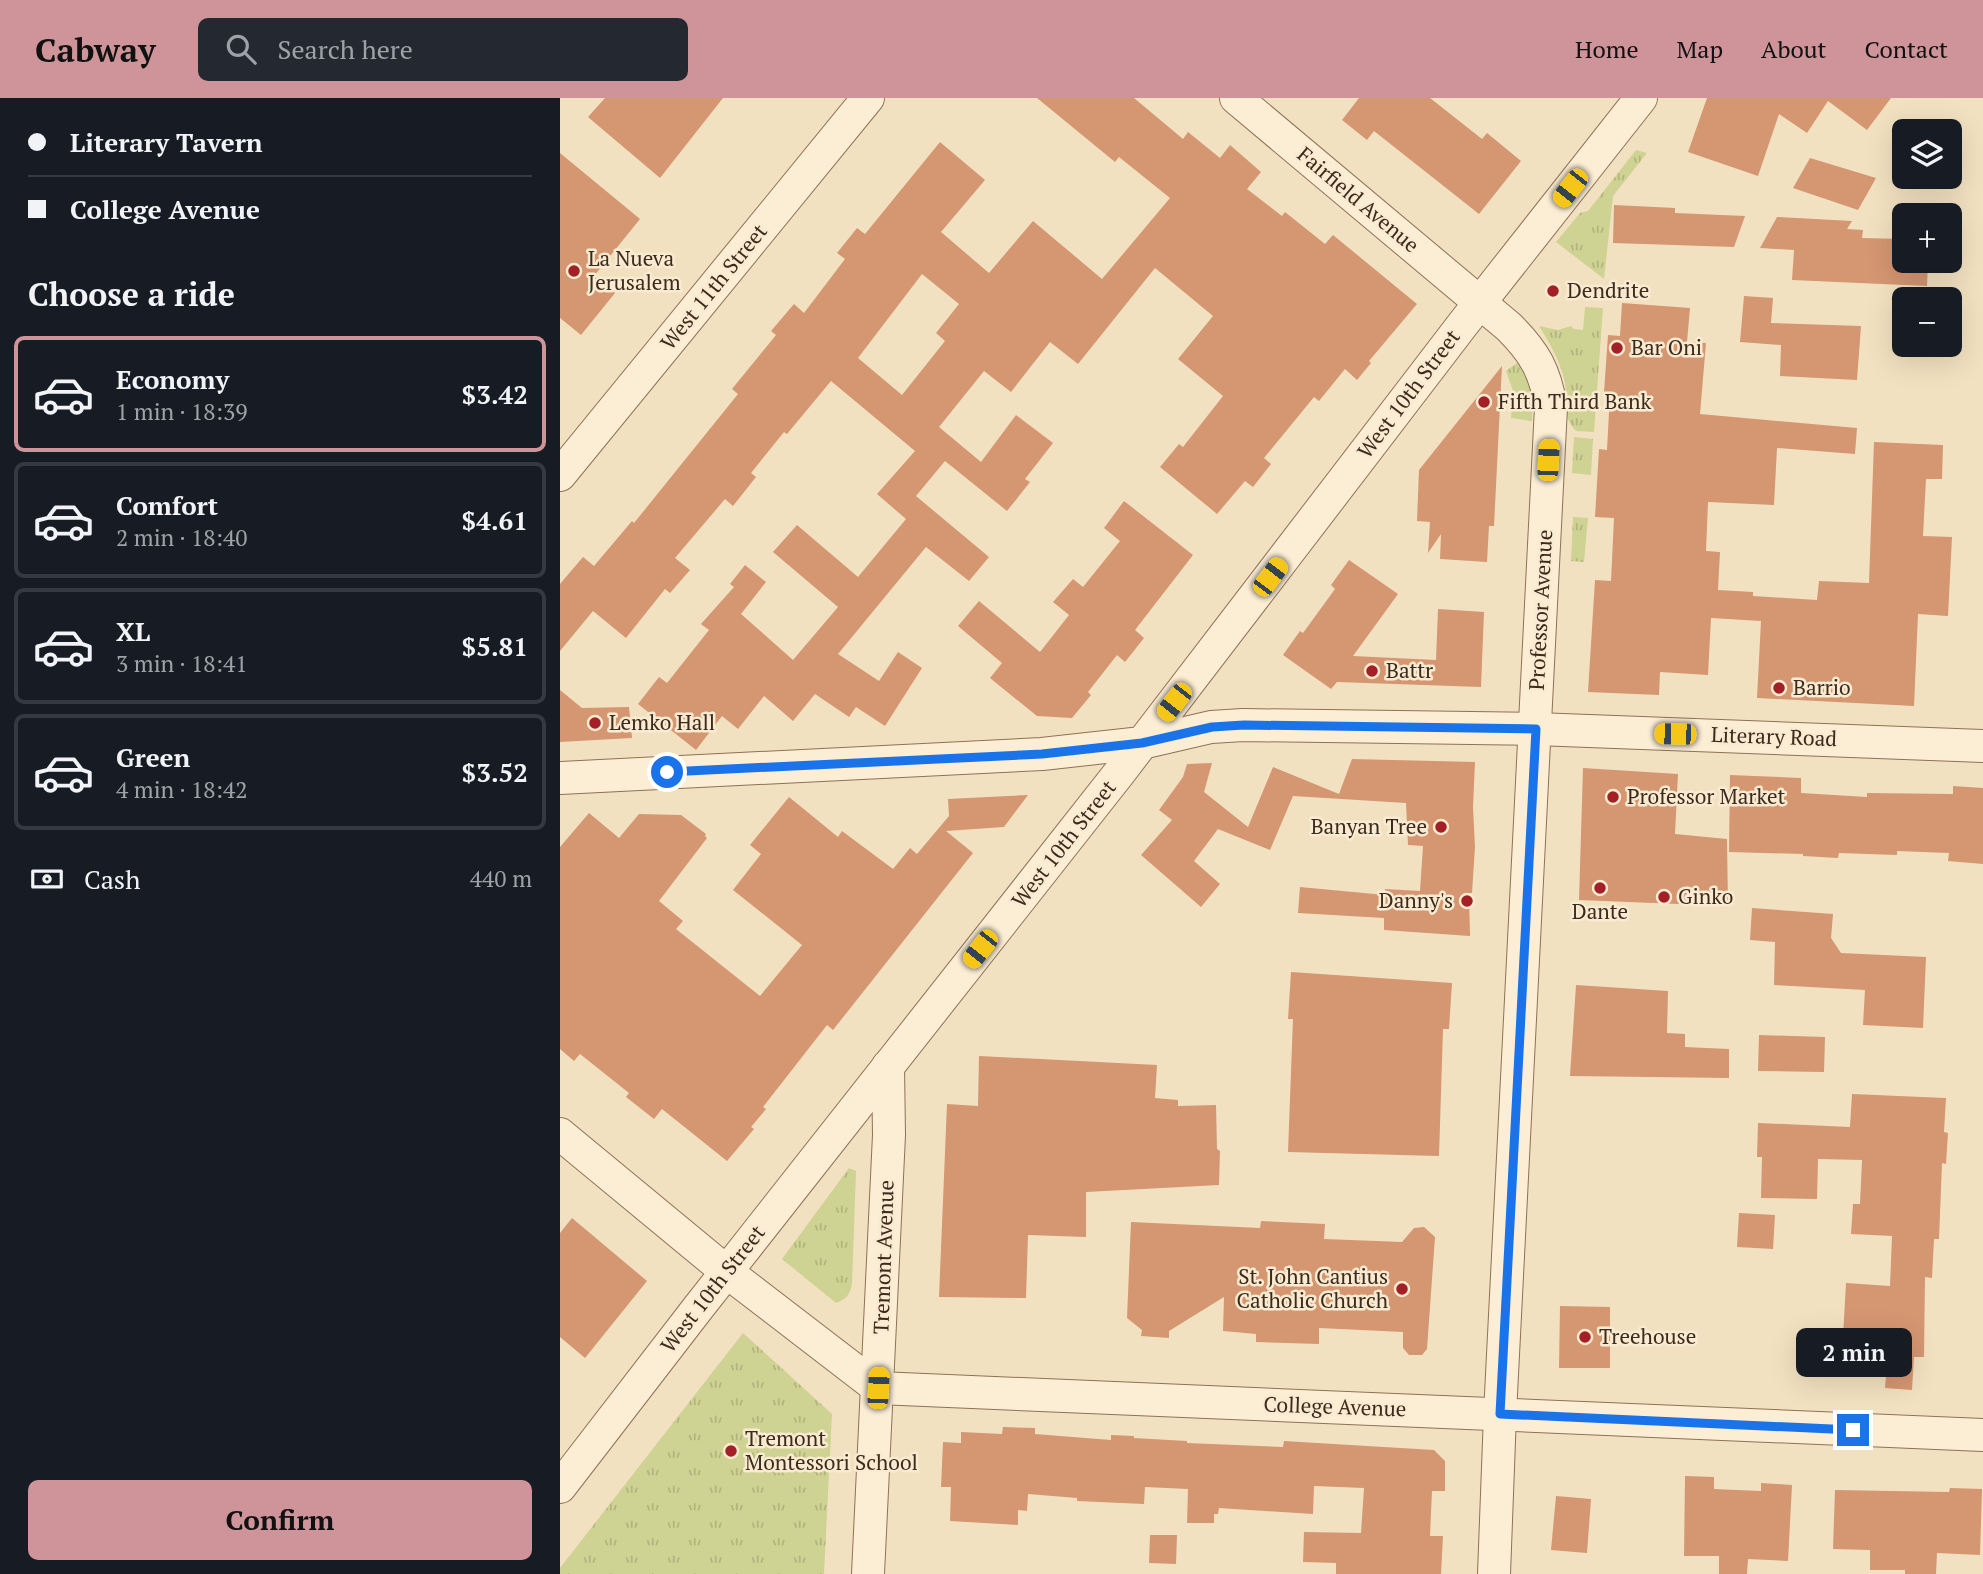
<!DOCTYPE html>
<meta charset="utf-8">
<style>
body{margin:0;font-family:"PT Serif",serif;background:#242831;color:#f1f3f6;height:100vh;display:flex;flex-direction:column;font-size:26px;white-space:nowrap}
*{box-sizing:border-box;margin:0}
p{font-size:23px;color:#9ea1a6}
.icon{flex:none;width:38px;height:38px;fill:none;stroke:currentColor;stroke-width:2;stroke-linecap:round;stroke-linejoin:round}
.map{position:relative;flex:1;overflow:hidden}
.drawer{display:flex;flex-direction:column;background:#171b24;width:560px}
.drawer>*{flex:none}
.banner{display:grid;align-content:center;height:154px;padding:0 28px;background:#171b24}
.controls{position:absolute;left:1332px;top:21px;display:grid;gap:14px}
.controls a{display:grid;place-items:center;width:70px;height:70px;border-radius:10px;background:#171b24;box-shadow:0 7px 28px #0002;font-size:35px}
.end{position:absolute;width:32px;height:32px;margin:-16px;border:9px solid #1a73e8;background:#fff;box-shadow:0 0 0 4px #fff}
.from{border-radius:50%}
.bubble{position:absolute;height:49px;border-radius:10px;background:#171b24;box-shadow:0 7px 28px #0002;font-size:23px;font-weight:700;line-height:49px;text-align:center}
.car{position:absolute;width:21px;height:42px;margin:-21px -10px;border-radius:9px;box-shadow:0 0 5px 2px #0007;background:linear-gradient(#f5c518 24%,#345 0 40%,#f5c518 0 76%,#345 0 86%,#f5c518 0)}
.banner b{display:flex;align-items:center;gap:24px;height:66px;font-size:26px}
.banner b+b{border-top:2px solid #363941}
.banner i{width:18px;height:18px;background:#f1f3f6}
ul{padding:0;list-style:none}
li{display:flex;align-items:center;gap:21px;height:116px;margin:0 14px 10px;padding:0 14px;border:4px solid #363941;border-radius:10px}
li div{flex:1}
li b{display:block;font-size:26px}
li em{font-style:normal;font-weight:700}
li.selected{border-color:#ce9499}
li>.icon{width:63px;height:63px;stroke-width:1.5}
h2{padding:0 28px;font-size:32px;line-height:84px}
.pay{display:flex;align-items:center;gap:18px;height:77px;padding:0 28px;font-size:26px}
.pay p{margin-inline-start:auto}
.button{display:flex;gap:14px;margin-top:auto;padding:14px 28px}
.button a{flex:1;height:80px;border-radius:10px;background:#ce9499;color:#111;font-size:28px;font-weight:700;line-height:80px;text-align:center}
header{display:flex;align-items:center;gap:42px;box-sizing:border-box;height:98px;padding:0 35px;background:#ce9499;color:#111}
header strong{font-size:33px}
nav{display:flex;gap:38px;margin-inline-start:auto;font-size:24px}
.search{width:490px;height:63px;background:#242831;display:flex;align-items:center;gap:18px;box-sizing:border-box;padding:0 24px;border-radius:10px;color:#9ea1a6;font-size:26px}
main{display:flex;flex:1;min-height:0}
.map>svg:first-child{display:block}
</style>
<header>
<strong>Cabway</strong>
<div class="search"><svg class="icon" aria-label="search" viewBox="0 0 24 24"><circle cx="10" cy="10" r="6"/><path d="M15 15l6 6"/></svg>Search here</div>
<nav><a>Home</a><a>Map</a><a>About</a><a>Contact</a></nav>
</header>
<main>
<section class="drawer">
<div class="banner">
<b><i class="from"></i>Literary Tavern</b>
<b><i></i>College Avenue</b>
</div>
<h2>Choose a ride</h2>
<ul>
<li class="selected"><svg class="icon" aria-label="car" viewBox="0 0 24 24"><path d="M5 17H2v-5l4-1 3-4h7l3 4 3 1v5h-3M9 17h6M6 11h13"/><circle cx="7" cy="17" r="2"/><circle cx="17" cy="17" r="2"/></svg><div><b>Economy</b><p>1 min · 18:39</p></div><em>$3.42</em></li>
<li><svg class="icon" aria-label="car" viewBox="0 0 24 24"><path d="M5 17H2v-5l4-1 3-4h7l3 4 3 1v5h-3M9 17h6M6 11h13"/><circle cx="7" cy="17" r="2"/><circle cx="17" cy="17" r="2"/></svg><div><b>Comfort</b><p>2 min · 18:40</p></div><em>$4.61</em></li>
<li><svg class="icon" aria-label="car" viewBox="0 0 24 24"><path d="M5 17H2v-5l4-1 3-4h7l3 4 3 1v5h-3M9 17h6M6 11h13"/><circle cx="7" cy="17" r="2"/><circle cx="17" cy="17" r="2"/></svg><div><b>XL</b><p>3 min · 18:41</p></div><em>$5.81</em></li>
<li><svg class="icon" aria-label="car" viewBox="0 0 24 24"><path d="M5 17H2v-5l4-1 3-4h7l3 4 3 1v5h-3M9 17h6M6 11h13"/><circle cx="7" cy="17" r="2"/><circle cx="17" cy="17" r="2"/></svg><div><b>Green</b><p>4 min · 18:42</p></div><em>$3.52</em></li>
</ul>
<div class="pay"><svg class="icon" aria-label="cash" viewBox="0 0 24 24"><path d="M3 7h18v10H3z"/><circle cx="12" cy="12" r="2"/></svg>Cash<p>440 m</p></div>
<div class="button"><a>Confirm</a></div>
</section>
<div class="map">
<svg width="1423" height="1476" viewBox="0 0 1423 1476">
<defs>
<pattern id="grass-tufts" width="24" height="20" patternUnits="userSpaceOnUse" patternTransform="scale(1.75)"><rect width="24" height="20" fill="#ced293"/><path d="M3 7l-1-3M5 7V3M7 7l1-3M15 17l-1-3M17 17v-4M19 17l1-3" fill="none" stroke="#b2b47e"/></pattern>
</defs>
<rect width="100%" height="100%" fill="#f2e1c0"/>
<!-- grass -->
<g fill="url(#grass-tufts)">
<polygon points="1076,52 1087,55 1053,98 1044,181 996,144 1020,115 1028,113"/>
<path d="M 1025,209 L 1043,210 L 1034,334 L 1016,333 C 1001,318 1008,304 1005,285 C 1001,264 990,246 979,228 L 998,232 L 1011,228 L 1014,231 L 1023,232 Z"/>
<polygon points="961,262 973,295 972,323 951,320 953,293 946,273"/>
<polygon points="1014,339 1033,341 1031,377 1012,375"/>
<polygon points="1013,419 1028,420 1024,464 1011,463"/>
<path d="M 289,1070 L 296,1073 L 292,1186 C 290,1197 286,1201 276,1205 L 222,1161 Z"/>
<polygon points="183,1235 272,1316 264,1476 0,1476 0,1470"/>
</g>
<!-- building -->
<g fill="#d59672" fill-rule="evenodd">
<polygon points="45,0 163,0 100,80 28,19"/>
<path d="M 477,0 L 574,0 L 623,41 L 628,34 L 660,60 L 670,47 L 701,74 L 687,91 L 722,118 L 725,114 L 765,146 L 773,137 L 857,206 L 809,263 L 811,265 L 797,282 L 785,271 L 759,303 L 754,299 L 704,360 L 711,366 L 693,389 L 685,383 L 657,416 L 600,369 L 619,346 L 623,349 L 663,298 L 618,261 L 653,218 L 595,170 L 518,266 L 490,244 L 451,294 L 424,273 L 379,329 L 421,364 L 456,317 L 493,345 L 465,381 L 470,384 L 447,413 L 385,363 L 356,398 L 429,459 L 409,483 L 366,449 L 278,556 L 319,583 L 338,554 L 362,570 L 325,628 L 296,609 L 289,619 L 255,596 L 233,623 L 204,598 L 178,631 L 162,618 L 136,652 L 78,606 L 99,579 L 107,585 L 149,532 L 141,526 L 174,489 L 170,486 L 185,467 L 206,484 L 181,516 L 233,562 L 278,509 L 213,454 L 237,427 L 298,479 L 346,421 L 317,396 L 355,353 L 271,283 L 227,336 L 224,334 L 191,375 L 196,379 L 173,408 L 165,401 L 115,460 L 130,472 L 110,495 L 105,491 L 66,540 L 33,513 L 0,553 L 0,486 L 23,459 L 34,468 L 72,423 L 74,425 L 178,296 L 172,291 L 216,237 L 211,233 L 234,206 L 244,215 L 285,161 L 277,155 L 297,130 L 305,136 L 380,44 L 425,82 L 381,134 L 429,175 L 473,123 L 542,181 L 610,100 L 559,59 L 555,64 ZM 362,176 L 399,206 L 376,235 L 385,243 L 342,297 L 298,260 Z"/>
<polygon points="799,0 870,0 922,41 927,35 961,63 919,116 814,33 807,42 782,22"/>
<polygon points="1147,0 1331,0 1307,32 1268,3 1247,35 1219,16 1198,78 1128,54"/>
<polygon points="0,55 80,121 34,178 55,195 21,237 0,220"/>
<polygon points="1250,60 1316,80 1298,112 1233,90"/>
<polygon points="1054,107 1115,110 1115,115 1185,118 1174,149 1053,145"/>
<polygon points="1217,119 1292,123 1287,131 1303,132 1302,140 1344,141 1344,163 1368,163 1367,188 1232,182 1234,152 1200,150"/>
<polygon points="1184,198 1213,200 1211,225 1301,228 1297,282 1220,278 1221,247 1180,244"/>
<polygon points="1062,205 1130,210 1127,244 1146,245 1140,316 1297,330 1295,356 1217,350 1214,407 1148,404 1146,453 1160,454 1158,492 1193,494 1193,498 1257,502 1259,483 1309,485 1314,344 1383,347 1382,381 1366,381 1363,438 1392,439 1388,518 1358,516 1354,608 1197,600 1201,523 1151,520 1148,577 1100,574 1099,597 1028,594 1035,482 1051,483 1054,420 1035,419 1039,351 1047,352 1050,295 1044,294 1048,237 1060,238"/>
<polygon points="942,268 934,428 929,428 927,464 880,461 881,436 868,455 870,424 857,423 859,372"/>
<polygon points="564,403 633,457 575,532 584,540 565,564 557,557 528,594 531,597 512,620 477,618 430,580 442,565 398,528 419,503 480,554 509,517 493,504 513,481 523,489 560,443 544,430"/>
<polygon points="789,462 838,496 793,558 876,562 878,511 924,514 921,589 777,584 771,591 723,557 740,533 743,535 775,491 771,487"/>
<polygon points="0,592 22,610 69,609 72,640 0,644"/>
<polygon points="792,661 915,664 913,709 915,749 912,795 909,795 910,838 824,832 824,820 738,815 740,789 825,797 825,791 860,793 863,748 848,747 846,705 733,698 710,752 658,731 634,763 660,786 641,809 581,757 612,722 599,712 623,679 627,666 652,665 644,694 688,729 713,669 779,696"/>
<polygon points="1023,670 1118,676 1115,736 1167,741 1168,808 1019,802"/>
<polygon points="1170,677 1241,680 1241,695 1307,699 1307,695 1393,696 1393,688 1423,690 1423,766 1388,763 1389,755 1337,753 1337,757 1279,755 1278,760 1243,758 1243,756 1169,754"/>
<polygon points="468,697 444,729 386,733 413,755 273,932 267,927 203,1009 206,1011 191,1029 194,1031 167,1063 102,1011 94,1021 66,999 69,995 20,956 14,963 0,951 0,749 29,715 59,740 79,716 121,717 146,736 145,738 147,740 99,803 123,823 116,831 200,898 242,847 173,792 201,756 190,747 229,699 278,739 282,733 333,771 350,750 357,756 389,718 388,701"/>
<polygon points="1192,810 1273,816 1271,840 1281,855 1366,859 1363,930 1303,927 1305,892 1214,887 1215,844 1190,842"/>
<polygon points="731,874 892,885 889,931 883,931 879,1058 728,1054 733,921 728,921"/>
<polygon points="1016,887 1108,893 1107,935 1125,936 1125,949 1169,951 1169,980 1010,978"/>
<polygon points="1199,937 1265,939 1264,974 1198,973"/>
<polygon points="419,958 597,967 595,1000 618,1002 618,1008 656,1007 657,1051 660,1053 659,1087 526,1094 526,1139 468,1137 466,1200 379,1199 387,1006 418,1008"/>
<polygon points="1292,996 1386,1000 1384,1034 1388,1035 1386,1066 1382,1065 1379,1141 1374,1141 1372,1180 1365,1179 1364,1259 1354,1259 1352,1292 1325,1290 1326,1277 1281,1274 1286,1185 1330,1188 1332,1138 1291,1136 1293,1106 1300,1106 1302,1062 1258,1061 1257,1101 1201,1100 1202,1059 1197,1059 1198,1025 1290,1029"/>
<polygon points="1179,1115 1215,1117 1213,1151 1177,1149"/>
<polygon points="12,1120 87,1183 25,1260 0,1239 0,1135"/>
<polygon points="701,1123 765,1126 764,1141 842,1144 854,1130 864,1129 875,1139 867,1251 862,1257 849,1257 843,1250 843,1234 759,1230 759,1246 696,1244 696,1236 663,1233 664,1199 609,1233 609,1240 581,1238 582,1232 567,1220 571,1124 700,1130"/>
<polygon points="1000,1208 1050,1209 1050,1270 999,1270"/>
<polygon points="443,1329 475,1330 475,1336 551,1342 551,1337 574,1338 574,1340 627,1343 627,1345 723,1349 724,1343 874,1352 885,1363 885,1393 872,1393 870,1438 883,1438 881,1476 776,1476 776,1465 743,1464 744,1434 801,1435 804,1390 754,1388 753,1416 659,1410 658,1416 654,1416 654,1425 627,1425 628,1391 585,1389 584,1406 517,1403 517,1400 468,1396 467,1413 458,1412 458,1427 390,1423 391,1389 381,1389 383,1344 401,1345 401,1334 442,1336"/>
<polygon points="1125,1378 1154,1379 1154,1391 1201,1393 1201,1385 1232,1387 1228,1463 1188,1461 1187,1476 1159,1476 1159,1458 1124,1458"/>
<polygon points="1390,1390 1422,1391 1420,1457 1377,1455 1376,1476 1345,1476 1345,1472 1310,1472 1310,1452 1273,1451 1275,1392 1389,1394"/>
<polygon points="996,1398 1031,1401 1027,1455 991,1452"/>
<polygon points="590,1437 617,1437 616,1466 589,1465"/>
</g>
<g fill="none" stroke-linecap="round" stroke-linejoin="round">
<!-- minor casing -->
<g stroke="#8e7156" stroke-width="34">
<g id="minor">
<path d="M 676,0 L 949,229 C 975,255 985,273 991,309 L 940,1316 L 934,1476"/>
<polyline points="0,377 308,0"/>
<polyline points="0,680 482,656 582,645 651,629 683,627 976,631 1423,648"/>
<polyline points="0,1036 167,1174 318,1290 1423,1337"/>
<polyline points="0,1389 138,1210 560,674 903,226 1081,0"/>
<polyline points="308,1476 329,1037 328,968"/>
</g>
</g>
<!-- minor -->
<use href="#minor" stroke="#fceed5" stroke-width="32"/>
</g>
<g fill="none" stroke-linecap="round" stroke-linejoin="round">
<!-- route -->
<polyline stroke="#1a73e8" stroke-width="9" points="107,674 482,656 582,645 652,629 684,627 976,631 940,1316 1293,1332"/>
</g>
<!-- markers -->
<g fill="#a32027" stroke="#f9ebd1" stroke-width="2.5">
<circle cx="14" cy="173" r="7"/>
<circle cx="993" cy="193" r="7"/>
<circle cx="1057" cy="250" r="7"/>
<circle cx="924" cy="304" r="7"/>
<circle cx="812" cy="573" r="7"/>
<circle cx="1219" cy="590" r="7"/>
<circle cx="35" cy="625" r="7"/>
<circle cx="1053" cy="699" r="7"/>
<circle cx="881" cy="729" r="7"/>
<circle cx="1040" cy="790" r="7"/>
<circle cx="1104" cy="799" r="7"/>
<circle cx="907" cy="803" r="7"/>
<circle cx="842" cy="1191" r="7"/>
<circle cx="1025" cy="1239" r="7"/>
<circle cx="171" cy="1353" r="7"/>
</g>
<g text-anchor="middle" stroke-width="5" stroke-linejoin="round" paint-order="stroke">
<!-- street labels -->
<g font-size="21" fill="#3c2a1c" stroke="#f9ebd1">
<text transform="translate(798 102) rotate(40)" y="7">Fairfield Avenue</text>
<text transform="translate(154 189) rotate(-51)" y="7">West 11th Street</text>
<text transform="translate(849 296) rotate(-53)" y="7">West 10th Street</text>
<text transform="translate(981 512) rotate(-87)" y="7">Professor Avenue</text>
<text transform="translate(1214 639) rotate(2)" y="7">Literary Road</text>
<text transform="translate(504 746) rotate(-52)" y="7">West 10th Street</text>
<text transform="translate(324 1159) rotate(-88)" y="7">Tremont Avenue</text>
<text transform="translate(153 1191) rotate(-52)" y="7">West 10th Street</text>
<text transform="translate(775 1309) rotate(2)" y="7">College Avenue</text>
</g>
<!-- poi labels -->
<g font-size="21" fill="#3c2a1c" stroke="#f9ebd1" text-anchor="start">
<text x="28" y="168">La Nueva<tspan x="28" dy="24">Jerusalem</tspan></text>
<text x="1007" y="200">Dendrite</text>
<text x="1071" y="257">Bar Oni</text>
<text x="938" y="311">Fifth Third Bank</text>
<text x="826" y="580">Battr</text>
<text x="1233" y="597">Barrio</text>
<text x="49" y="632">Lemko Hall</text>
<text x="1067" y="706">Professor Market</text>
<text x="867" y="736" text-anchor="end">Banyan Tree</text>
<text x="1118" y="806">Ginko</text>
<text x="893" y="810" text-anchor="end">Danny's</text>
<text x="1040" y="821" text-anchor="middle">Dante</text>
<text x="828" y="1186" text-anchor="end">St. John Cantius<tspan x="828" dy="24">Catholic Church</tspan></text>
<text x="1039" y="1246">Treehouse</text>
<text x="185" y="1348">Tremont<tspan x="185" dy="24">Montessori School</tspan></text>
</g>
</g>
</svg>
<div class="controls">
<a><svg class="icon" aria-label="layers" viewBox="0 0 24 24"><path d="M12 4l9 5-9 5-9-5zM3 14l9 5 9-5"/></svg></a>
<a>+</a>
<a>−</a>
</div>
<i class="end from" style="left:107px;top:674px"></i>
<i class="end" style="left:1293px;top:1332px"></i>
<div class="bubble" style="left:1236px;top:1230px;width:116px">2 min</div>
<i class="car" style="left:1010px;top:90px;rotate:218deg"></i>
<i class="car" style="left:988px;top:362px;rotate:3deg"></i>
<i class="car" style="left:710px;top:479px;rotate:37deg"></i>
<i class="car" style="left:614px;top:604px;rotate:218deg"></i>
<i class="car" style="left:1115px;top:636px;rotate:271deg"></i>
<i class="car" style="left:420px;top:851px;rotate:218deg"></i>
<i class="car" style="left:318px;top:1290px;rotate:3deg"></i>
</div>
</main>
